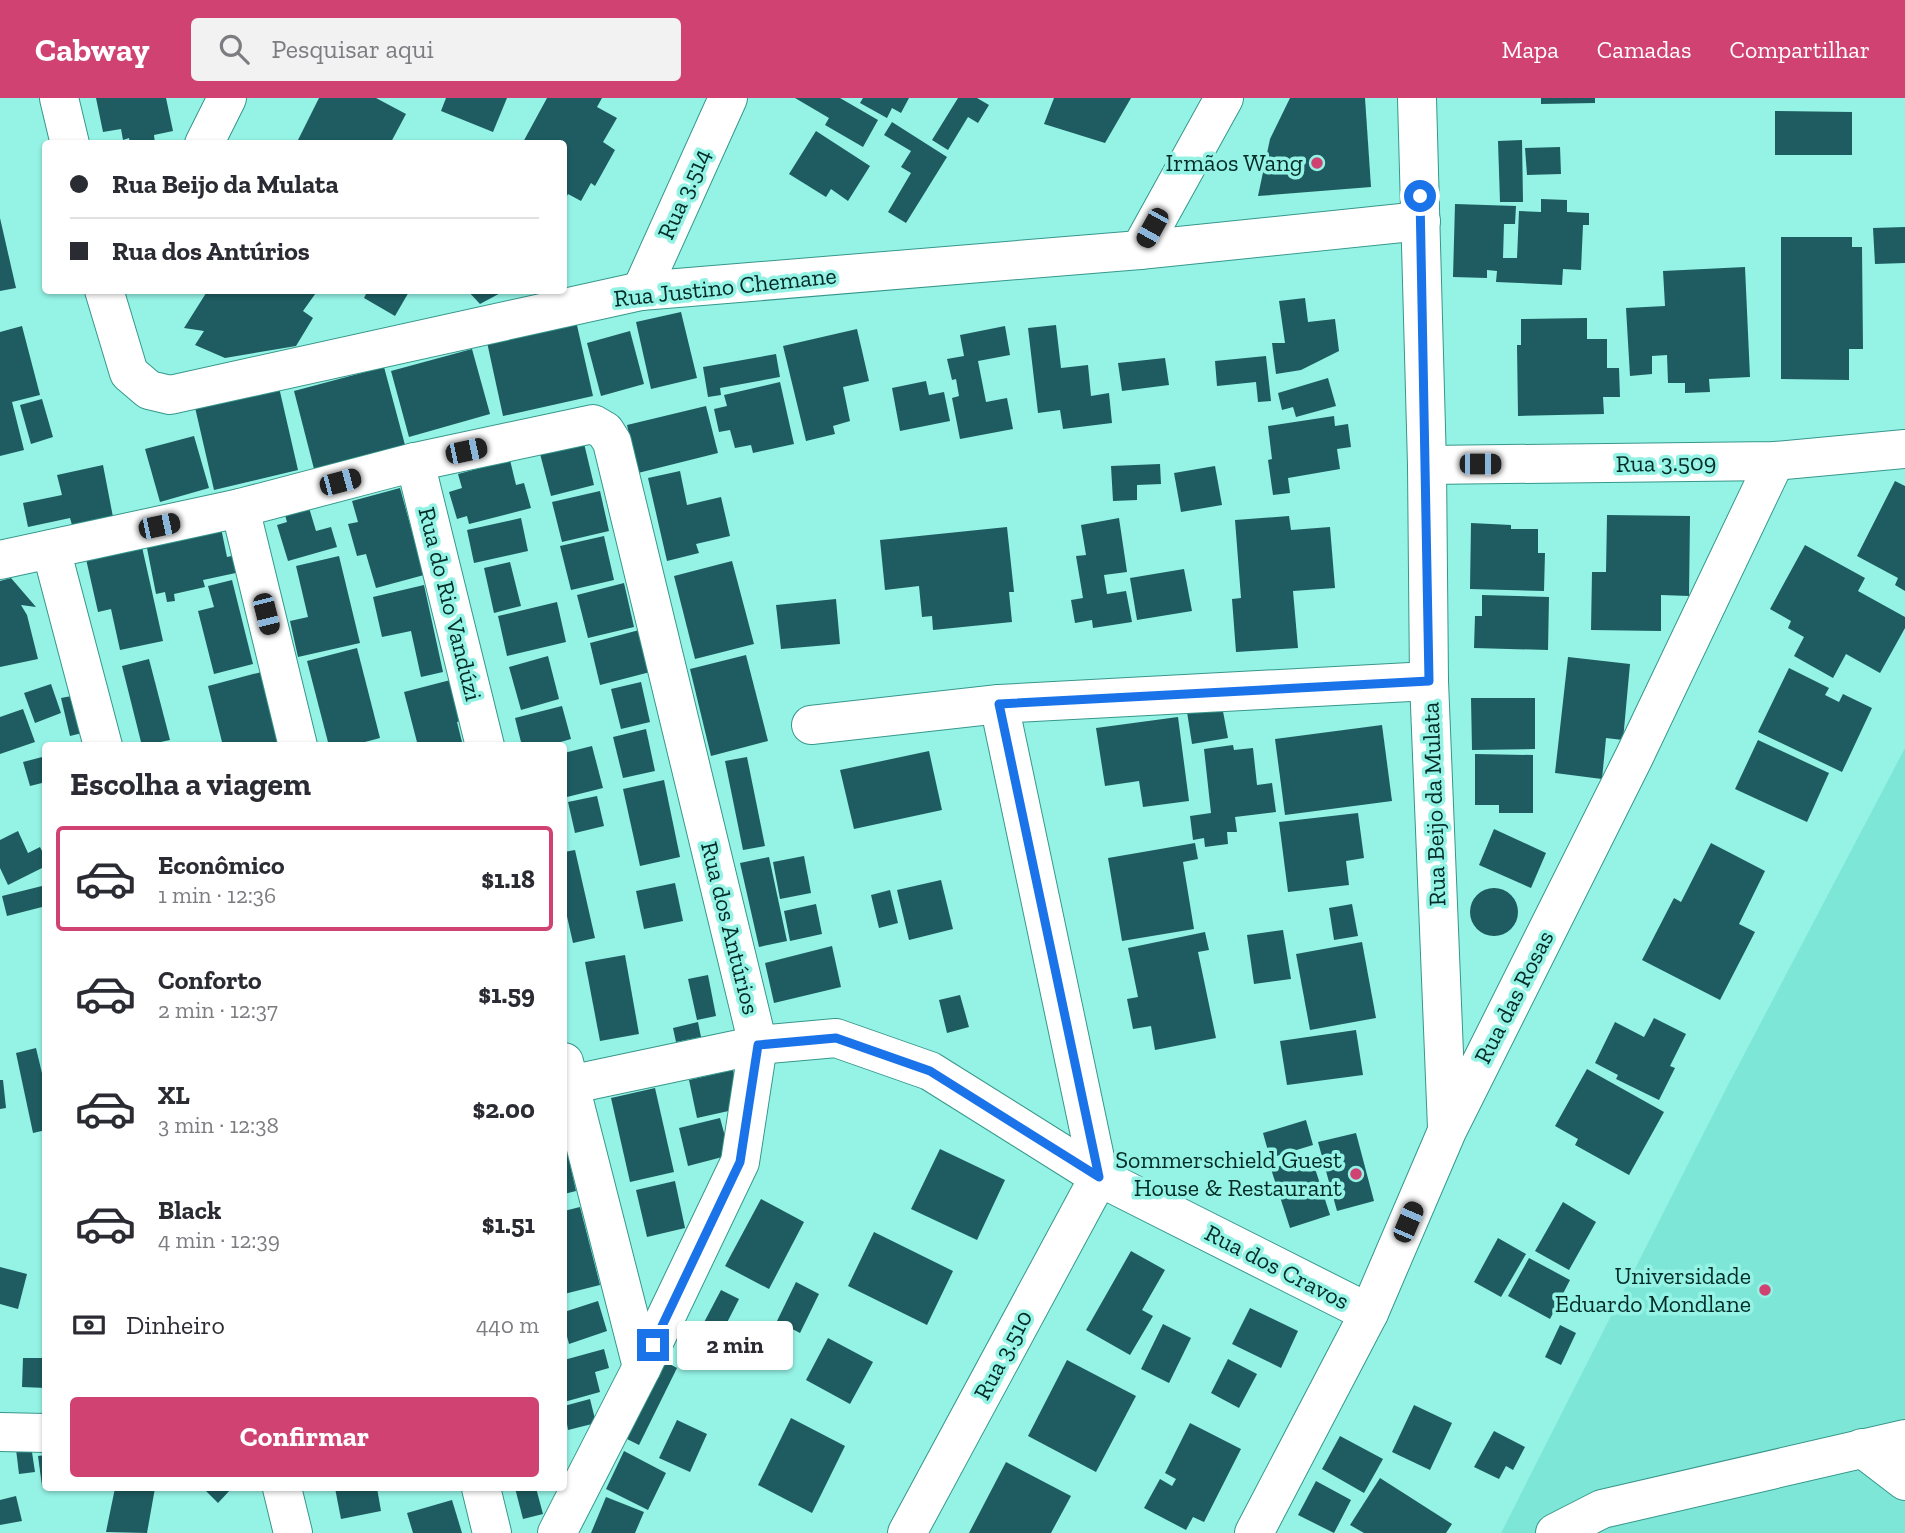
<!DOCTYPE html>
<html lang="pt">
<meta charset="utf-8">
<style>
body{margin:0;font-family:"Zilla Slab",serif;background:#f2f2f3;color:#2b2b33;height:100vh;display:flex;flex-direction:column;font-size:26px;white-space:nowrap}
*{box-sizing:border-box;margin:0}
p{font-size:23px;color:#7c7c81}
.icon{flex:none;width:38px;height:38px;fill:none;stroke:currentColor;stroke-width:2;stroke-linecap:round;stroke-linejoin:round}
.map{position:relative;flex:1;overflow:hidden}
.panel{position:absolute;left:42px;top:644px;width:525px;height:749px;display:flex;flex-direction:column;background:#fff;border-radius:7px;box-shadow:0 2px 5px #0004}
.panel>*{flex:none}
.guide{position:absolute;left:42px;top:42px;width:525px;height:154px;border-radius:7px;box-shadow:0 2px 5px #0004;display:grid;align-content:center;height:154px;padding:0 28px;background:#fff}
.end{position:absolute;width:32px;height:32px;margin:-16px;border:9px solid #1a73e8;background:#fff;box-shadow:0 0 0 4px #fff}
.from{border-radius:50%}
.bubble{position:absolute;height:49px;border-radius:7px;background:#fff;box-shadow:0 2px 5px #0004;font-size:23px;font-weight:800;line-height:49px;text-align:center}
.car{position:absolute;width:21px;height:42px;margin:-21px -10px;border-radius:9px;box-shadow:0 0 5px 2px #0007;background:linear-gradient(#222 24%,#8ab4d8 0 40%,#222 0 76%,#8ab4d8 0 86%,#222 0)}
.guide b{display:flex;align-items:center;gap:24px;height:66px;font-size:26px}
.guide b+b{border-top:2px solid #e1e1e2}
.guide i{width:18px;height:18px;background:#2b2b33}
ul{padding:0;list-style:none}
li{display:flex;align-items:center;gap:21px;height:105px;margin:0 14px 10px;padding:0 14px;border:4px solid transparent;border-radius:7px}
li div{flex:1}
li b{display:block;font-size:26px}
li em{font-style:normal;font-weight:800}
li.active{border-color:#cf4272}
li>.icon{width:63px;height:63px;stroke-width:1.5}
h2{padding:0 28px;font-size:32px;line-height:84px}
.pay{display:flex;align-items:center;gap:18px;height:77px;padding:0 28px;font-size:26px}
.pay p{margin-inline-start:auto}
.cta{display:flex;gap:14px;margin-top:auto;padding:14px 28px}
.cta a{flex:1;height:80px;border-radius:7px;background:#cf4272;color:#fff;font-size:28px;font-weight:800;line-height:80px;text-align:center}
header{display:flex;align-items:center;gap:42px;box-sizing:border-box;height:98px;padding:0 35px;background:#cf4272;color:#fff}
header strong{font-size:33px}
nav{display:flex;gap:38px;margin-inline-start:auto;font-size:24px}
.search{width:490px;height:63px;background:#f2f2f3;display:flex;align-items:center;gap:18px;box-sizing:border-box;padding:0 24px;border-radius:7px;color:#7c7c81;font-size:26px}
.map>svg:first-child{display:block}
</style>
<header>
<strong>Cabway</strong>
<div class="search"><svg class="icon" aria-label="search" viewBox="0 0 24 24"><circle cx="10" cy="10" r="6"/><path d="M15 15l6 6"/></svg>Pesquisar aqui</div>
<nav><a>Mapa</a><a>Camadas</a><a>Compartilhar</a></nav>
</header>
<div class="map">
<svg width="1905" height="1435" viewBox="0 0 1905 1435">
<rect width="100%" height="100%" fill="#95f3e5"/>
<!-- built -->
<polygon fill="#7de6d7" points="1905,650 1905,1435 1501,1435 1727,989"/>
<!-- building -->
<g fill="#1e5c61">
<polygon points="96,0 166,0 173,33 154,37 155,46 130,46 129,40 123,42 121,31 103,34"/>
<polygon points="319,0 376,0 406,16 390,46 296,46"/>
<polygon points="446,0 507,0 493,34 441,13"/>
<polygon points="547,0 602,0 597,9 617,20 603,44 615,52 595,88 591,85 581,103 568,96 564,104 564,46 522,46"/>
<polygon points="795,0 840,0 878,22 863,49 825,27 829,20"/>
<polygon points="863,0 909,0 901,15 892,10 887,20 860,5"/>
<polygon points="958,0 977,0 989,7 978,25 968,19 948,52 932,42"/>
<polygon points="1054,0 1131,0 1105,45 1044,26"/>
<polygon points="1290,0 1365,0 1371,89 1258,98 1270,41"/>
<polygon points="1541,0 1595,0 1595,5 1541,6"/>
<polygon points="1775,13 1852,14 1852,57 1775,57"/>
<polygon points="892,24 947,59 906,125 888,114 911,75 901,69 911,53 884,37"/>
<polygon points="816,33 870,68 848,103 831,91 826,99 789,76"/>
<polygon points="1522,42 1523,104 1500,104 1498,43"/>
<polygon points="1560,49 1561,76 1527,77 1525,50"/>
<polygon points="1541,101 1567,102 1567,114 1589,115 1589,127 1583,127 1581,172 1563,171 1562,187 1496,184 1497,173 1487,172 1487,180 1453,179 1455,106 1516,108 1515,126 1504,126 1503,160 1517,160 1519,113 1541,114"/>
<polygon points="0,120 16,190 0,193"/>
<polygon points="1905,129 1905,165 1875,166 1873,130"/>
<polygon points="1781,139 1852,139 1852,149 1862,149 1863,251 1849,251 1849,282 1781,281"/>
<polygon points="1745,169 1750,279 1709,281 1710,294 1685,295 1685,285 1668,285 1667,257 1652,258 1652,276 1630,278 1626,210 1665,208 1663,173"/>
<polygon points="208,192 318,192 303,213 313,220 296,248 225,260 195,247 204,233 184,230"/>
<polygon points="368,192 410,192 395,218 364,200"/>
<polygon points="467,192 506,192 480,206"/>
<polygon points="1305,200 1308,224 1335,221 1339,253 1301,272 1276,276 1272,245 1285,245 1279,203"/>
<polygon points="574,214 593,298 503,318 485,235"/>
<polygon points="681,214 697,280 651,291 636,224"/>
<polygon points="1587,220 1587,241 1607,241 1607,270 1619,270 1620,299 1603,299 1604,316 1518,318 1517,247 1521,247 1521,221"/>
<polygon points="1056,227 1061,270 1088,267 1091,298 1109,295 1112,325 1063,331 1060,312 1038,315 1028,230"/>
<polygon points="22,228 40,297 12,304 24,352 0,358 0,234"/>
<polygon points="1005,228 1010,257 978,263 986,304 1007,300 1013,331 960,341 952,300 959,298 956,281 952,282 947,261 964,258 960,237"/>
<polygon points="857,231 869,283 843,289 850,323 833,328 835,336 806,343 783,248"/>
<polygon points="630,233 644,286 601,298 587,245"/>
<polygon points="472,251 490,316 409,339 391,273"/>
<polygon points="776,256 780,279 720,290 721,297 708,299 703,269"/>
<polygon points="1266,258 1271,303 1258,304 1256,284 1217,288 1215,263"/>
<polygon points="1165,260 1169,287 1122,293 1118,265"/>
<polygon points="384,269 405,347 314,371 294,293"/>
<polygon points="1328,280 1336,308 1296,319 1293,309 1282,312 1278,295"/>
<polygon points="926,283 929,297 944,294 950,323 900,333 892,290"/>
<polygon points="780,284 794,346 753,355 751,347 735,350 730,332 719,334 714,311 727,308 724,297"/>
<polygon points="278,285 298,372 214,392 194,305"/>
<polygon points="42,301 53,339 31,346 20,307"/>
<polygon points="706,308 718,355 638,375 627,327"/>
<polygon points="1334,318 1335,328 1348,326 1351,349 1337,351 1340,371 1288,380 1290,395 1273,397 1268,362 1272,361 1268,328"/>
<polygon points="582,337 594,387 551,398 538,348"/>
<polygon points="194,338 209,390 160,404 145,351"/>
<polygon points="510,362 516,387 524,385 531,410 469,426 467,418 457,421 449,394 462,390 458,376"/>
<polygon points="1160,366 1161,386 1137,387 1137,402 1113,403 1111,368"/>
<polygon points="103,367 113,419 72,427 70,420 28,429 23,405 62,397 57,377"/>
<polygon points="1215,368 1222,407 1181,414 1174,375"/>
<polygon points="680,373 687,407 721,399 730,438 696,446 699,455 667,463 648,380"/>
<polygon points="1895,383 1905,388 1905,493 1895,487 1898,480 1857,458"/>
<polygon points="400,390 424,477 376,490 366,456 357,458 348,426 358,424 352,403"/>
<polygon points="600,393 609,433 562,444 552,404"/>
<polygon points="307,403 316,433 331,429 337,449 288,463 277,427 287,424 283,410"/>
<polygon points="1607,417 1690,418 1689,498 1661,497 1661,533 1591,532 1592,474 1606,474"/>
<polygon points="1289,418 1291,432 1330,429 1335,490 1293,493 1298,550 1236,554 1232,501 1241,500 1235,422"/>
<polygon points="521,420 528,453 474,465 467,432"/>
<polygon points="1119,420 1127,474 1104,477 1107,496 1126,493 1132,524 1093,530 1092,522 1075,525 1071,502 1083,500 1076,458 1086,457 1081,427"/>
<polygon points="1471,425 1511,427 1511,431 1538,431 1538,455 1545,455 1544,493 1470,491"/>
<polygon points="1007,429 1014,494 1009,494 1012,524 933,532 932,518 922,519 919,488 885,492 880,442"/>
<polygon points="221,430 227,459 241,456 245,473 203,482 205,489 174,496 175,503 167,504 165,494 156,496 146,445"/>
<polygon points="604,438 614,482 571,492 560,448"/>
<polygon points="1805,447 1865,480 1858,493 1905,519 1905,530 1880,575 1846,556 1833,580 1794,558 1804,539 1788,530 1791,523 1770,511"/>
<polygon points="142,449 163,543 120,552 111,511 98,514 86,461"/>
<polygon points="339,458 360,545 298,559 290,523 308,519 296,468"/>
<polygon points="732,463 754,546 695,561 674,478"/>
<polygon points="510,464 521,508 494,515 484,470"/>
<polygon points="1184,471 1192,513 1137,522 1130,480"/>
<polygon points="11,480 36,509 21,507 27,517 38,561 0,569 0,483"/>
<polygon points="232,482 253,566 214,576 198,513 214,509 208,488"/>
<polygon points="624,485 634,529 588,540 577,497"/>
<polygon points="424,487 443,574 421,579 411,533 382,539 373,499"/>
<polygon points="1482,497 1549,499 1548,552 1474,550 1475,518 1482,518"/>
<polygon points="836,501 840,546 781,551 776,507"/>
<polygon points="557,504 566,544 507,558 498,518"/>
<polygon points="643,531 654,573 600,587 590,545"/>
<polygon points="357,550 380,640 350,648 329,648 307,563"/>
<polygon points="746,557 768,643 711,658 690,571"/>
<polygon points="548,558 559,601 521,612 509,569"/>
<polygon points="1568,559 1630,566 1623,642 1606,640 1602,681 1555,675"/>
<polygon points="149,561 170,642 142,648 122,568"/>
<polygon points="1789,570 1829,590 1825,597 1839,604 1843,596 1872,610 1842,674 1758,634"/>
<polygon points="265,573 284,648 223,648 208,588"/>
<polygon points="462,579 473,620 457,624 463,648 418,648 404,594"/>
<polygon points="641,584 650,624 621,631 611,591"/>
<polygon points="51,586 61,615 35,625 24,595"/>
<polygon points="77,597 86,634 70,638 61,600"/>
<polygon points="1471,600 1535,600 1535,651 1472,652"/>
<polygon points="562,608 571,641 547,648 522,648 515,620"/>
<polygon points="1222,608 1228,640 1192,646 1187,614"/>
<polygon points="23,611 35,644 0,656 0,619"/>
<polygon points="1178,619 1189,703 1143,709 1139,683 1105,688 1096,630"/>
<polygon points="1382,627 1392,703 1285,717 1275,641"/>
<polygon points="646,631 655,673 623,680 613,639"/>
<polygon points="1758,642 1829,675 1807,724 1735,691"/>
<polygon points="1233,647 1234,652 1253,650 1257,687 1272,685 1276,714 1235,719 1237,734 1227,734 1228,746 1205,749 1204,740 1193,742 1190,718 1211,715 1204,651"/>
<polygon points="592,648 603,690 567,699 564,684 564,655"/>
<polygon points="929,653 942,712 854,731 840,672"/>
<polygon points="1475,656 1533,657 1533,715 1499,715 1499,707 1475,707"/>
<polygon points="46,658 46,684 30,688 23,664"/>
<polygon points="747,659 765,748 743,752 725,663"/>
<polygon points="664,682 680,759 640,768 623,691"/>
<polygon points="597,698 604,728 575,735 568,704"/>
<polygon points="1358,715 1364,760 1346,763 1349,787 1288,794 1279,724"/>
<polygon points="1494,731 1546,755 1531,790 1479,767"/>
<polygon points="18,733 28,755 40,749 46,761 46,768 8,787 0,770 0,742"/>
<polygon points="1195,745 1198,761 1183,764 1194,831 1122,843 1108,760"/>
<polygon points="1711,745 1765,773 1739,826 1755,834 1720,902 1642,862 1674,800 1681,804"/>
<polygon points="575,752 595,840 573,845 564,805 564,754"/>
<polygon points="804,758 811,795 780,801 773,764"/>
<polygon points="769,759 787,843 759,849 740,765"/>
<polygon points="941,782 953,831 909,842 897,792"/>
<polygon points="675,785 683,823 644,831 636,793"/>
<polygon points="46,787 46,808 7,818 2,798"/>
<circle cx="1494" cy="814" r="24"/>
<polygon points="890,792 898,825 879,830 871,797"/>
<polygon points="816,806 822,836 790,843 784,813"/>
<polygon points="1352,806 1358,838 1334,842 1329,810"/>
<polygon points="1283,832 1291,881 1254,886 1247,837"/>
<polygon points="1205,834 1209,852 1198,854 1216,940 1155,952 1151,928 1133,931 1127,901 1138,899 1128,850"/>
<polygon points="1362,844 1376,920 1310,932 1296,856"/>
<polygon points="832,848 841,889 774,905 765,865"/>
<polygon points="625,857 639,936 600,943 585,864"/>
<polygon points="708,877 716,918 697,922 688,881"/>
<polygon points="960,897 969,929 947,935 939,902"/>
<polygon points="1654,920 1686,936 1670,968 1675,970 1659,1002 1616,981 1618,977 1595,965 1615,924 1644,939"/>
<polygon points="698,924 701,939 676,944 673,930"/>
<polygon points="1356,932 1363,977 1287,987 1280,943"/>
<polygon points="36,950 46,992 46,1032 33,1035 16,955"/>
<polygon points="1587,971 1664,1014 1629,1077 1575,1047 1578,1041 1555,1028"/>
<polygon points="733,972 742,1010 697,1020 689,982"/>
<polygon points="0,982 3,982 6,1010 0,1011"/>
<polygon points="655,990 674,1074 630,1084 611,1000"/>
<polygon points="720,1020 730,1057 688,1068 679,1030"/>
<polygon points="1306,1022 1313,1047 1270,1060 1263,1035"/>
<polygon points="1356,1035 1374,1103 1337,1113 1318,1044"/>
<polygon points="564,1040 576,1093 564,1096"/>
<polygon points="940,1051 1005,1082 977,1142 911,1111"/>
<polygon points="1311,1058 1330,1117 1290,1130 1271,1071"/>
<polygon points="675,1083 685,1130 647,1139 636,1092"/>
<polygon points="761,1101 804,1124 769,1191 725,1168"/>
<polygon points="1563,1104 1596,1124 1569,1172 1535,1153"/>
<polygon points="580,1109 600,1187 564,1196 564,1113"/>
<polygon points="874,1134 953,1173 927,1227 848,1188"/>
<polygon points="1498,1140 1526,1156 1501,1199 1474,1184"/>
<polygon points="1131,1153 1165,1172 1142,1212 1153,1218 1130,1257 1086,1232"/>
<polygon points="1529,1160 1570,1182 1550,1221 1508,1198"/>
<polygon points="0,1169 27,1176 18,1211 0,1206"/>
<polygon points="796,1184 819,1196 800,1235 777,1223"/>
<polygon points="721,1192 739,1201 708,1262 689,1253"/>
<polygon points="598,1203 607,1233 569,1246 564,1227 564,1214"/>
<polygon points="1250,1210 1298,1233 1281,1270 1232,1246"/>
<polygon points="1163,1226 1191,1240 1169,1285 1141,1271"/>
<polygon points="1560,1227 1576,1235 1561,1267 1545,1259"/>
<polygon points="828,1240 873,1264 850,1306 806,1282"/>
<polygon points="604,1251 609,1270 595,1274 600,1294 564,1304 564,1262"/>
<polygon points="23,1260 46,1260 46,1290 22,1289"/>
<polygon points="1228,1261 1257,1276 1239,1310 1211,1295"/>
<polygon points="1067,1262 1136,1298 1096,1374 1028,1338"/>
<polygon points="666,1264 677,1270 639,1347 627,1341"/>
<polygon points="590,1301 596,1325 568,1332 564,1308"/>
<polygon points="1414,1307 1452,1325 1430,1372 1392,1354"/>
<polygon points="791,1320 845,1348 812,1415 758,1387"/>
<polygon points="677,1322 707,1336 690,1374 659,1360"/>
<polygon points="1190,1325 1241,1351 1204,1424 1193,1419 1186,1432 1144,1410 1160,1381 1172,1388 1176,1381 1165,1375"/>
<polygon points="1494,1333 1525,1349 1513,1372 1506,1368 1499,1381 1474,1369"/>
<polygon points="1340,1338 1383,1361 1364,1395 1322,1371"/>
<polygon points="30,1341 35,1374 19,1376 15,1343"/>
<polygon points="624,1353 666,1375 648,1412 606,1391"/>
<polygon points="46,1357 46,1387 42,1388 38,1358"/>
<polygon points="1006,1364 1071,1398 1051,1435 969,1435"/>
<polygon points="1380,1380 1452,1426 1446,1435 1364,1435 1350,1427"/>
<polygon points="1316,1383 1351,1402 1334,1435 1298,1417"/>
<polygon points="115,1390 155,1390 147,1435 106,1434"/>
<polygon points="203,1390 232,1390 218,1405"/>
<polygon points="335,1390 377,1390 381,1413 341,1421"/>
<polygon points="515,1390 536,1390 543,1416 523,1421"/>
<polygon points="16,1398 22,1423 0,1427 0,1402"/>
<polygon points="606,1399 644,1414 635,1435 591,1435"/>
<polygon points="452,1402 462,1435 413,1435 407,1415"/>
</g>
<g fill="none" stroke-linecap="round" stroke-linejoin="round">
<!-- minor casing -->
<g stroke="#36978b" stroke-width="40">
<g id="minor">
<polyline points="59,0 70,46"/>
<polyline points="1417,0 1427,367 1429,583 1447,1030"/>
<polyline points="204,46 227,0"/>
<polyline points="1140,152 1224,0"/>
<polyline points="104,192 129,275 149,292 170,297 641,193 1140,152 1421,123"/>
<polyline points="641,193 728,0"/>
<polyline points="415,364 485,648"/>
<polyline points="1427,367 1775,363 1905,351"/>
<polyline points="240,410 298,648"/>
<polyline points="51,451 103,648"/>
<polyline points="0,462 240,410 415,364 593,326 605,333 612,344 758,947 740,1064 642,1269 557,1435"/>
<polyline points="811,627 999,606 1429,583"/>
<polyline points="564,964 642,1269"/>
<polyline points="564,988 758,947 836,940 930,973 1099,1079 1369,1215"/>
<polyline points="0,1334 46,1335"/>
<polyline points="1862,1350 1905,1383"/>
<polyline points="282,1390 293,1435"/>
<polyline points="481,1390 492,1435"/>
<polyline points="907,1435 1099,1079 999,606"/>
<polyline points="1254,1435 1369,1215 1447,1033 1634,659 1775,363"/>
<polyline points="1555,1435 1602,1411 1905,1341"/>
</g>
</g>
<!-- minor -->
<use href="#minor" stroke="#fff" stroke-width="38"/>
</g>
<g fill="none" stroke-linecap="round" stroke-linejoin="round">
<!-- route -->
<polyline stroke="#1a73e8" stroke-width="9" points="653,1247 740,1064 758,947 836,940 930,973 1099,1079 999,606 1429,583 1420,98"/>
</g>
<!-- markers -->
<g fill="#cf4272" stroke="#95f3e5" stroke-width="2.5">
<circle cx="1317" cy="65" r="7"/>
<circle cx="1356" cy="1076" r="7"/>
<circle cx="1765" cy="1192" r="7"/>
</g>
<g text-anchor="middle" stroke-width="7" stroke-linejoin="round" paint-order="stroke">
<!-- poi labels -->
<g font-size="24" fill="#002b26" stroke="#95f3e5" text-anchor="end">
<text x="1303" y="73">Irmãos Wang</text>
<text x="1342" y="1070">Sommerschield Guest<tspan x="1342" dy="28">House &amp; Restaurant</tspan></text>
<text x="1751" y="1186">Universidade<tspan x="1751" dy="28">Eduardo Mondlane</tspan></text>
</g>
<!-- street labels -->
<g font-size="24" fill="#002b26" stroke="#95f3e5">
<text transform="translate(684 96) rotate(-66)" y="8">Rua 3.514</text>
<text transform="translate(725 189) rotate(-6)" y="8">Rua Justino Chemane</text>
<text transform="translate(1666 365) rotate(-1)" y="8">Rua 3.509</text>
<text transform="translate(450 506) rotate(76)" y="8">Rua do Rio Vandúzi</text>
<text transform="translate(1434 706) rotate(-92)" y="8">Rua Beijo da Mulata</text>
<text transform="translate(730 830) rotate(76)" y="8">Rua dos Antúrios</text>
<text transform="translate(1514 899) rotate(-63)" y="8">Rua das Rosas</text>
<text transform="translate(1277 1169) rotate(27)" y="8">Rua dos Cravos</text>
<text transform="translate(1003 1257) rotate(-62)" y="8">Rua 3.510</text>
</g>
</g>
</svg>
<i class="end from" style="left:1420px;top:98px"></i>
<i class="end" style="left:653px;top:1247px"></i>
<div class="bubble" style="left:677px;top:1223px;width:116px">2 min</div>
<i class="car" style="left:1152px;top:130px;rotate:209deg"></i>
<i class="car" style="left:466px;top:353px;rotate:78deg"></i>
<i class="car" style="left:1480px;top:366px;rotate:90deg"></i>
<i class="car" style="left:340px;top:384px;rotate:75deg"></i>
<i class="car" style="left:159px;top:428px;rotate:78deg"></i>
<i class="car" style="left:266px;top:516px;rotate:166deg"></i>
<i class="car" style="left:1408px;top:1124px;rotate:23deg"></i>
<div class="guide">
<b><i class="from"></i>Rua Beijo da Mulata</b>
<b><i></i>Rua dos Antúrios</b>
</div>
<section class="panel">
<h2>Escolha a viagem</h2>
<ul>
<li class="active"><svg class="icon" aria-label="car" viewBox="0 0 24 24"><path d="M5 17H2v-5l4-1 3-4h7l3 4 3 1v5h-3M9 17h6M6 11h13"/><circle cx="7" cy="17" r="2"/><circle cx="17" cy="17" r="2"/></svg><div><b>Econômico</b><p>1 min · 12:36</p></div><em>$1.18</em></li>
<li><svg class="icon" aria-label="car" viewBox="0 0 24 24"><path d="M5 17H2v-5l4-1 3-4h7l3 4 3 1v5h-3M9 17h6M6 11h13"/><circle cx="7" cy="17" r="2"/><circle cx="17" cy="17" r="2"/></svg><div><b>Conforto</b><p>2 min · 12:37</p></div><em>$1.59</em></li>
<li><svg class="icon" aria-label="car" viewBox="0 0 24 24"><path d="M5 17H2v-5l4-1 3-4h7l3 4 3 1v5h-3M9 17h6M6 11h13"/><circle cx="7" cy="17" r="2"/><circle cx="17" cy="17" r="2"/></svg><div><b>XL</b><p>3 min · 12:38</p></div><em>$2.00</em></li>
<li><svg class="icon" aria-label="car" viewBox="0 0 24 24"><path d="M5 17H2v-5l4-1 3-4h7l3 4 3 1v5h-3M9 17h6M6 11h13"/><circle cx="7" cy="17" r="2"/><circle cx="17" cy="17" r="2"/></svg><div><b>Black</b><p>4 min · 12:39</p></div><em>$1.51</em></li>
</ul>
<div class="pay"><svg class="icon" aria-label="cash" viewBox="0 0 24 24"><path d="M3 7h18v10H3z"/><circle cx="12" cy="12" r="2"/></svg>Dinheiro<p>440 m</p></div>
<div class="cta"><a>Confirmar</a></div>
</section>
</div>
